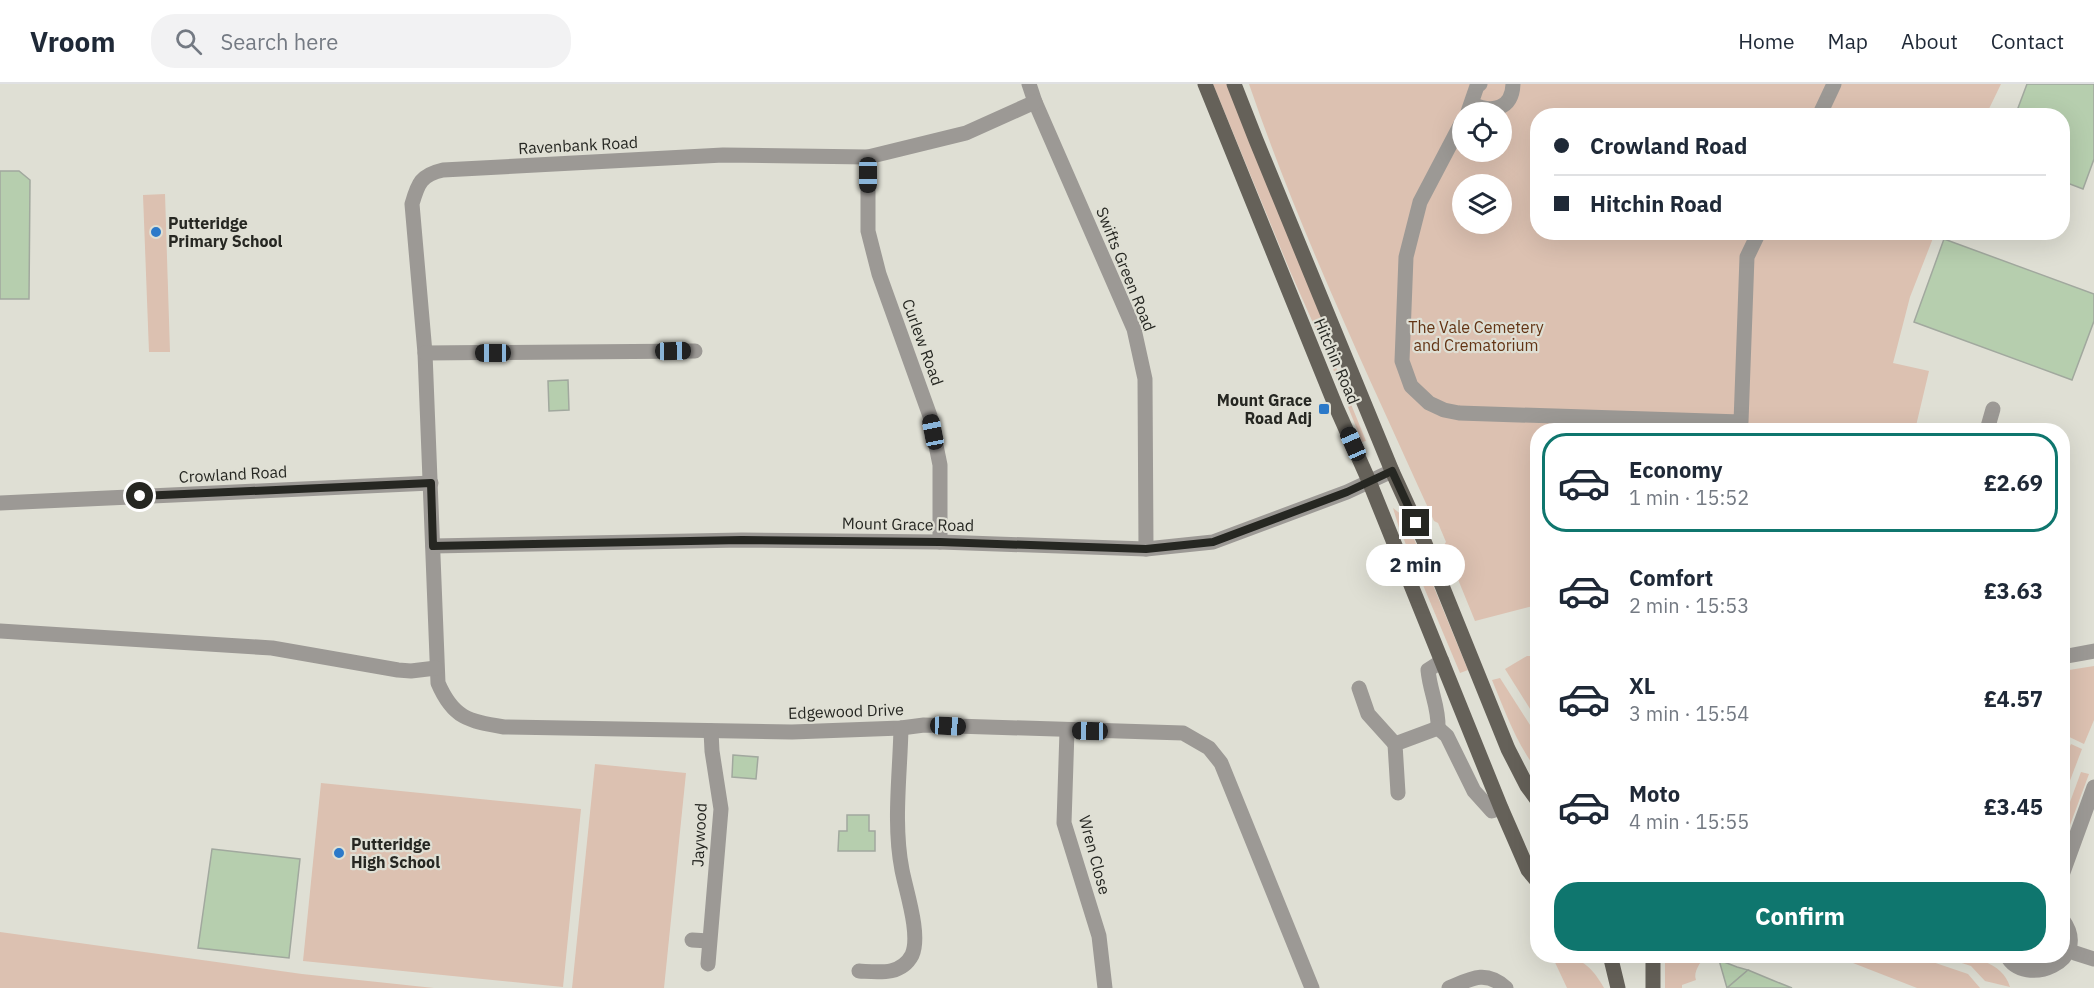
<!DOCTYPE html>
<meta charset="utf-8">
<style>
body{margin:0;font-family:"IBM Plex Sans",sans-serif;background:#f2f2f3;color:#1f2937;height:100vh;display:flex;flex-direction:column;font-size:22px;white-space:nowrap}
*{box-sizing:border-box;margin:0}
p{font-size:20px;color:#747a83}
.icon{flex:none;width:33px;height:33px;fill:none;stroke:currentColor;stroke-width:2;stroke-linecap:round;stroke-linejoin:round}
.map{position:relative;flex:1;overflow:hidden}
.sheet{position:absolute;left:1530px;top:339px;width:540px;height:540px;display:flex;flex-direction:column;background:#fff;border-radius:24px;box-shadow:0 6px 24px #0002}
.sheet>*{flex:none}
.top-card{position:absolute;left:1530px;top:24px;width:540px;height:132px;border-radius:24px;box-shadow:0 6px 24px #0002;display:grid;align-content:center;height:132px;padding:0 24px;background:#fff}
.controls{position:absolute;left:1452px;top:18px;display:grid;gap:12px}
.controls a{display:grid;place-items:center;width:60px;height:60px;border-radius:50%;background:#fff;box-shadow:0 6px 24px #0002;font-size:30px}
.end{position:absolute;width:27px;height:27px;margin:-14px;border:8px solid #262722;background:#fff;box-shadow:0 0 0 3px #fff}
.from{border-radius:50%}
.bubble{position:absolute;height:42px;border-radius:21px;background:#fff;box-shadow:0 6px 24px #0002;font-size:20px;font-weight:700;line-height:42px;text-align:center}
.car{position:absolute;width:18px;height:36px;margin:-18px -9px;border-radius:8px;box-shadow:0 0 4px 2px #0007;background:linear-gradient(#222 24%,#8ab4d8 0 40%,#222 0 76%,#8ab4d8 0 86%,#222 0)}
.top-card b{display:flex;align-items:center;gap:21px;height:57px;font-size:22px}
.top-card b+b{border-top:2px solid #e0e1e3}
.top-card i{width:15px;height:15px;background:#1f2937}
ul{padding:10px 0 0;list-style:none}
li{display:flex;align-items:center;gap:18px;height:99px;margin:0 12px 9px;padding:0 12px;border:3px solid transparent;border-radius:24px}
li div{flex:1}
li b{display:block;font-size:22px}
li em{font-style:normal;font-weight:700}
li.active{border-color:#0f766e}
li>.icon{width:54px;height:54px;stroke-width:1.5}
.cta{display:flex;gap:12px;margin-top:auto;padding:12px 24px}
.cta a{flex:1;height:69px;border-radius:24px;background:#0f766e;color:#fff;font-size:24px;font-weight:700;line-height:69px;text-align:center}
header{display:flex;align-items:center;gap:36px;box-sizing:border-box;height:84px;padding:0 30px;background:#fff;border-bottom:2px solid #e0e1e3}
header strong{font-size:28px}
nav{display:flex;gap:33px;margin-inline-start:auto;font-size:21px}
.search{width:420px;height:54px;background:#f2f2f3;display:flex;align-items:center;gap:15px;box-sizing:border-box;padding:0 21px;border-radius:24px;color:#747a83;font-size:22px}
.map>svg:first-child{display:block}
</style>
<header>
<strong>Vroom</strong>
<div class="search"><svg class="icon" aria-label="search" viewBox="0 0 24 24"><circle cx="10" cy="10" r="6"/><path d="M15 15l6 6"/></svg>Search here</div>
<nav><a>Home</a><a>Map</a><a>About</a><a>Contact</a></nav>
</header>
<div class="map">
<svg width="2094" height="904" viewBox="0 0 2094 904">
<rect width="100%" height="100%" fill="#dfdfd4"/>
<!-- green -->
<g fill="#dcc1b1" fill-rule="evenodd">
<polygon points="1213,0 1228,0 1333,263 1335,281 1366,357 1362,358 1329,275 1290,187"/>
<path d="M 1249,0 L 2001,0 L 1986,31 L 1538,32 L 1538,148 L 1935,149 L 1910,213 L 1893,279 L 1929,287 L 1915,346 L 1538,346 L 1537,521 L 1475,537 L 1444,461 L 1446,458 L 1438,439 L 1434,437 C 1369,293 1300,149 1249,0 ZM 1462,28 L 1502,28 L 1502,68 L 1462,68 ZM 1462,100 L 1502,100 L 1502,140 L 1462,140 Z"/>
<polygon points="165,110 170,268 149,268 143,111"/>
<polygon points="1393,424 1402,431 1407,438 1468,586 1460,589 1399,444"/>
<polygon points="1527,572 1537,572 1537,636 1505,585"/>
<polygon points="2094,582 2094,636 2084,660 2063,650 2063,587"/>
<path d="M 1500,594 L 1537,652 L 1537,686 C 1516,659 1505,627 1492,596 Z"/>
<polygon points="2071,660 2082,665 2063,715 2063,677"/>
<polygon points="595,680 686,689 664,904 572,904"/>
<polygon points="2081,688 2089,690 2063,760 2063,737"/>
<polygon points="321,699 581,725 563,903 303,877"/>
<polygon points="0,848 302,890 434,904 0,904"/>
<path d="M 1552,872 C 1579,871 1591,881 1604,904 L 1567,904 Z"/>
<path d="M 1665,872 L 1705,872 C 1700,879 1693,888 1696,896 L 1682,901 L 1682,904 L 1665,904 Z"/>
<polygon points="1835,872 1915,872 1968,890 1980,904 1917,904"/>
<path d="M 1940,872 C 1964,871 2002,875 2010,903 L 1985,897 L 1971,882 Z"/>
</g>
<!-- building -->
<g fill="#b6ceae" stroke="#a1a89e" stroke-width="1.5">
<polygon points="2027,0 2094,0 2094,75 2083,105 2062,97 2062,32 2015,32"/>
<polygon points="0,87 19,87 30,96 29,215 0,215"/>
<polygon points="1944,155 2094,210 2094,237 2072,296 1914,238"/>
<polygon points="568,296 569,326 549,327 548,297"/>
<polygon points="733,671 758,673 756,695 732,693"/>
<polygon points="847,731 869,731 869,747 875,747 875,767 838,767 839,747 847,747"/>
<polygon points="212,765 300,775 289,874 198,864"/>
<polygon points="1719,876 1737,883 1748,886 1727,904"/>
<polygon points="1748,886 1772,896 1792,904 1727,904"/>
</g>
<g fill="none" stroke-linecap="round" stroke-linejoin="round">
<!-- minor -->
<g stroke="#9c9995" stroke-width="15">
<polyline points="1029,0 1035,18 1134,245 1145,295 1146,465"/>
<path d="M 1035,18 L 966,49 L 868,73 L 723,71 L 443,86 C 421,91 418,99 412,120 L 425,269 L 438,599 C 453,634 468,637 504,643 L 792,648 L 901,644 L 924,641 L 1183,649 L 1209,664 L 1221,679 L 1312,904"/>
<path d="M 1472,20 C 1492,29 1512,26 1513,0"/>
<polyline points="1468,28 1477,2 1480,0"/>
<polyline points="1819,32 1834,0"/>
<polyline points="1462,38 1420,118 1406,173 1402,277 1411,302 1429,319 1444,326 1459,329 1741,338 1747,173 1759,148"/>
<polyline points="868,73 868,147 879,190 930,332 940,381 940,458"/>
<polyline points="425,269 695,267"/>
<polyline points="1987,346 1993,325"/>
<polyline points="0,419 431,399"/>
<polyline points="433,462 742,456 940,458 1146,465 1213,458 1347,408 1392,387"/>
<polyline points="0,547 272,564 398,586 411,587 436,584"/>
<polyline points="2062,573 2094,567"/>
<polyline points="1359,604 1368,630 1395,660"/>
<path d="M 1438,644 C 1439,623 1430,608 1428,586 L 1442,577"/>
<polyline points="1067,647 1064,739 1099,852 1105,904"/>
<polyline points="1398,709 1395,660 1438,644 1447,652 1474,707 1492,727 1501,724"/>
<polyline points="2062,791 2094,703"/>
<polyline points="692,856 709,857"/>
<polyline points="2075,869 2094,875"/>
<path d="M 2007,872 C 2024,904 2094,878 2062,835"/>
<polyline points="708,880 721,725 712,667 711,647"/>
<path d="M 859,887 C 878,888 901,892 912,871 C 921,851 906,807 902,786 C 893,740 900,691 901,644"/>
<path d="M 1449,904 C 1472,894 1486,886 1506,904"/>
</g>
<!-- major -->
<g stroke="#656159" stroke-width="15">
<polyline points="1205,0 1336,323 1369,397 1501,724 1528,786 1538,798"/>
<polyline points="1234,0 1256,56 1392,387 1424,457 1508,665 1527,702 1538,717"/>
<polyline points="1608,872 1611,875 1618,904"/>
<polyline points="1653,872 1653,904"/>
</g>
</g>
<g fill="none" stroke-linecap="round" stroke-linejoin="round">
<!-- route -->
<polyline stroke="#262722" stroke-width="8" points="140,412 431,399 433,462 742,456 940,458 1146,465 1213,458 1347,408 1392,387 1416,439"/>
</g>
<!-- markers -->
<g fill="#2b79c9" stroke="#dfdfd4" stroke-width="2">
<circle cx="156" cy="148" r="6"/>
<rect x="1318" y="319" width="12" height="12" rx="3"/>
<circle cx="339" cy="769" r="6"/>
</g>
<g text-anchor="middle" stroke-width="4.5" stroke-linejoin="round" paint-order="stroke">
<!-- street labels -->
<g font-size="16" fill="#262722" stroke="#dfdfd4">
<text transform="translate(578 61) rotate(-3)" y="6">Ravenbank Road</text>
<text transform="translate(1126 185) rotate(68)" y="6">Swifts Green Road</text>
<text transform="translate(923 258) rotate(70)" y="6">Curlew Road</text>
<text transform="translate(1337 277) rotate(67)" y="6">Hitchin Road</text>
<text transform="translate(233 390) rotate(-3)" y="6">Crowland Road</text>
<text transform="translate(908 440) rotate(1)" y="6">Mount Grace Road</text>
<text transform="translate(846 627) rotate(-2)" y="6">Edgewood Drive</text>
<text transform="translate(699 751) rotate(-87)" y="6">Jaywood</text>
<text transform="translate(1095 771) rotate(75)" y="6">Wren Close</text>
</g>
<!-- poi labels -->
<g font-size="16" font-weight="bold" fill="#262722" stroke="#dfdfd4" text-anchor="start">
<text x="168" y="145">Putteridge<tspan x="168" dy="18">Primary School</tspan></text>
<text x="1312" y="322" text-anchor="end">Mount Grace<tspan x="1312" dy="18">Road Adj</tspan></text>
<text x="351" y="766">Putteridge<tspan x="351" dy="18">High School</tspan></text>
</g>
<!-- park labels -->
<g font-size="16" fill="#633414" stroke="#dfdfd4">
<text x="1476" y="249">The Vale Cemetery<tspan x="1476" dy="18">and Crematorium</tspan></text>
</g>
</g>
</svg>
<div class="controls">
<a><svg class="icon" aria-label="locate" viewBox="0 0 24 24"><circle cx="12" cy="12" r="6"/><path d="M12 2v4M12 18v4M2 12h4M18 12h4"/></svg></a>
<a><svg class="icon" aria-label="layers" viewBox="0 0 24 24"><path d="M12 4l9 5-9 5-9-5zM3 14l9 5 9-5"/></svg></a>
</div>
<i class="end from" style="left:140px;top:412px"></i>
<i class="end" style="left:1416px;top:439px"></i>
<div class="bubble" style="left:1366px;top:460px;width:99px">2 min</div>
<i class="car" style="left:868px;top:91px;rotate:180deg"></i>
<i class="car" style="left:673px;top:267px;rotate:89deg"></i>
<i class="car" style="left:493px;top:269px;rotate:270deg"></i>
<i class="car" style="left:933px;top:348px;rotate:349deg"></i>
<i class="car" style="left:1353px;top:360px;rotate:336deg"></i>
<i class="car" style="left:948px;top:642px;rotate:93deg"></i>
<i class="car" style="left:1090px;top:647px;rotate:271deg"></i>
<div class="top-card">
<b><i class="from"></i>Crowland Road</b>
<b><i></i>Hitchin Road</b>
</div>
<section class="sheet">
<ul>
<li class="active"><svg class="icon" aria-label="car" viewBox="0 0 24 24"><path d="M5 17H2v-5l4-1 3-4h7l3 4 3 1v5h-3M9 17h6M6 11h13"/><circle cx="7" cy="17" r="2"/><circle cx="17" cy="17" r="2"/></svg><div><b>Economy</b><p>1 min · 15:52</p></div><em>£2.69</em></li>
<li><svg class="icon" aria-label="car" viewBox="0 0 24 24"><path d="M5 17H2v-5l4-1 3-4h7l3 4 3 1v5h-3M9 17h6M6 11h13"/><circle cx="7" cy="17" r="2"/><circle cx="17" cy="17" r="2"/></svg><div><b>Comfort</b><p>2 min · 15:53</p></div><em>£3.63</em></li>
<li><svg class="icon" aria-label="car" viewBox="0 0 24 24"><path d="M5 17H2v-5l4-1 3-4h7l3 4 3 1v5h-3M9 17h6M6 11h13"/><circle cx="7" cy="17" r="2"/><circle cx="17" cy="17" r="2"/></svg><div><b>XL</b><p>3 min · 15:54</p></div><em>£4.57</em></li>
<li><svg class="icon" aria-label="car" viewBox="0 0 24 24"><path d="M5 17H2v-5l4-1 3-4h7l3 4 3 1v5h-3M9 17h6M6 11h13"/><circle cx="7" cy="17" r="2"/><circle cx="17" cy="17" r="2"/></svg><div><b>Moto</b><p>4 min · 15:55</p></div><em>£3.45</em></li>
</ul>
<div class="cta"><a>Confirm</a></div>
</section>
</div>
